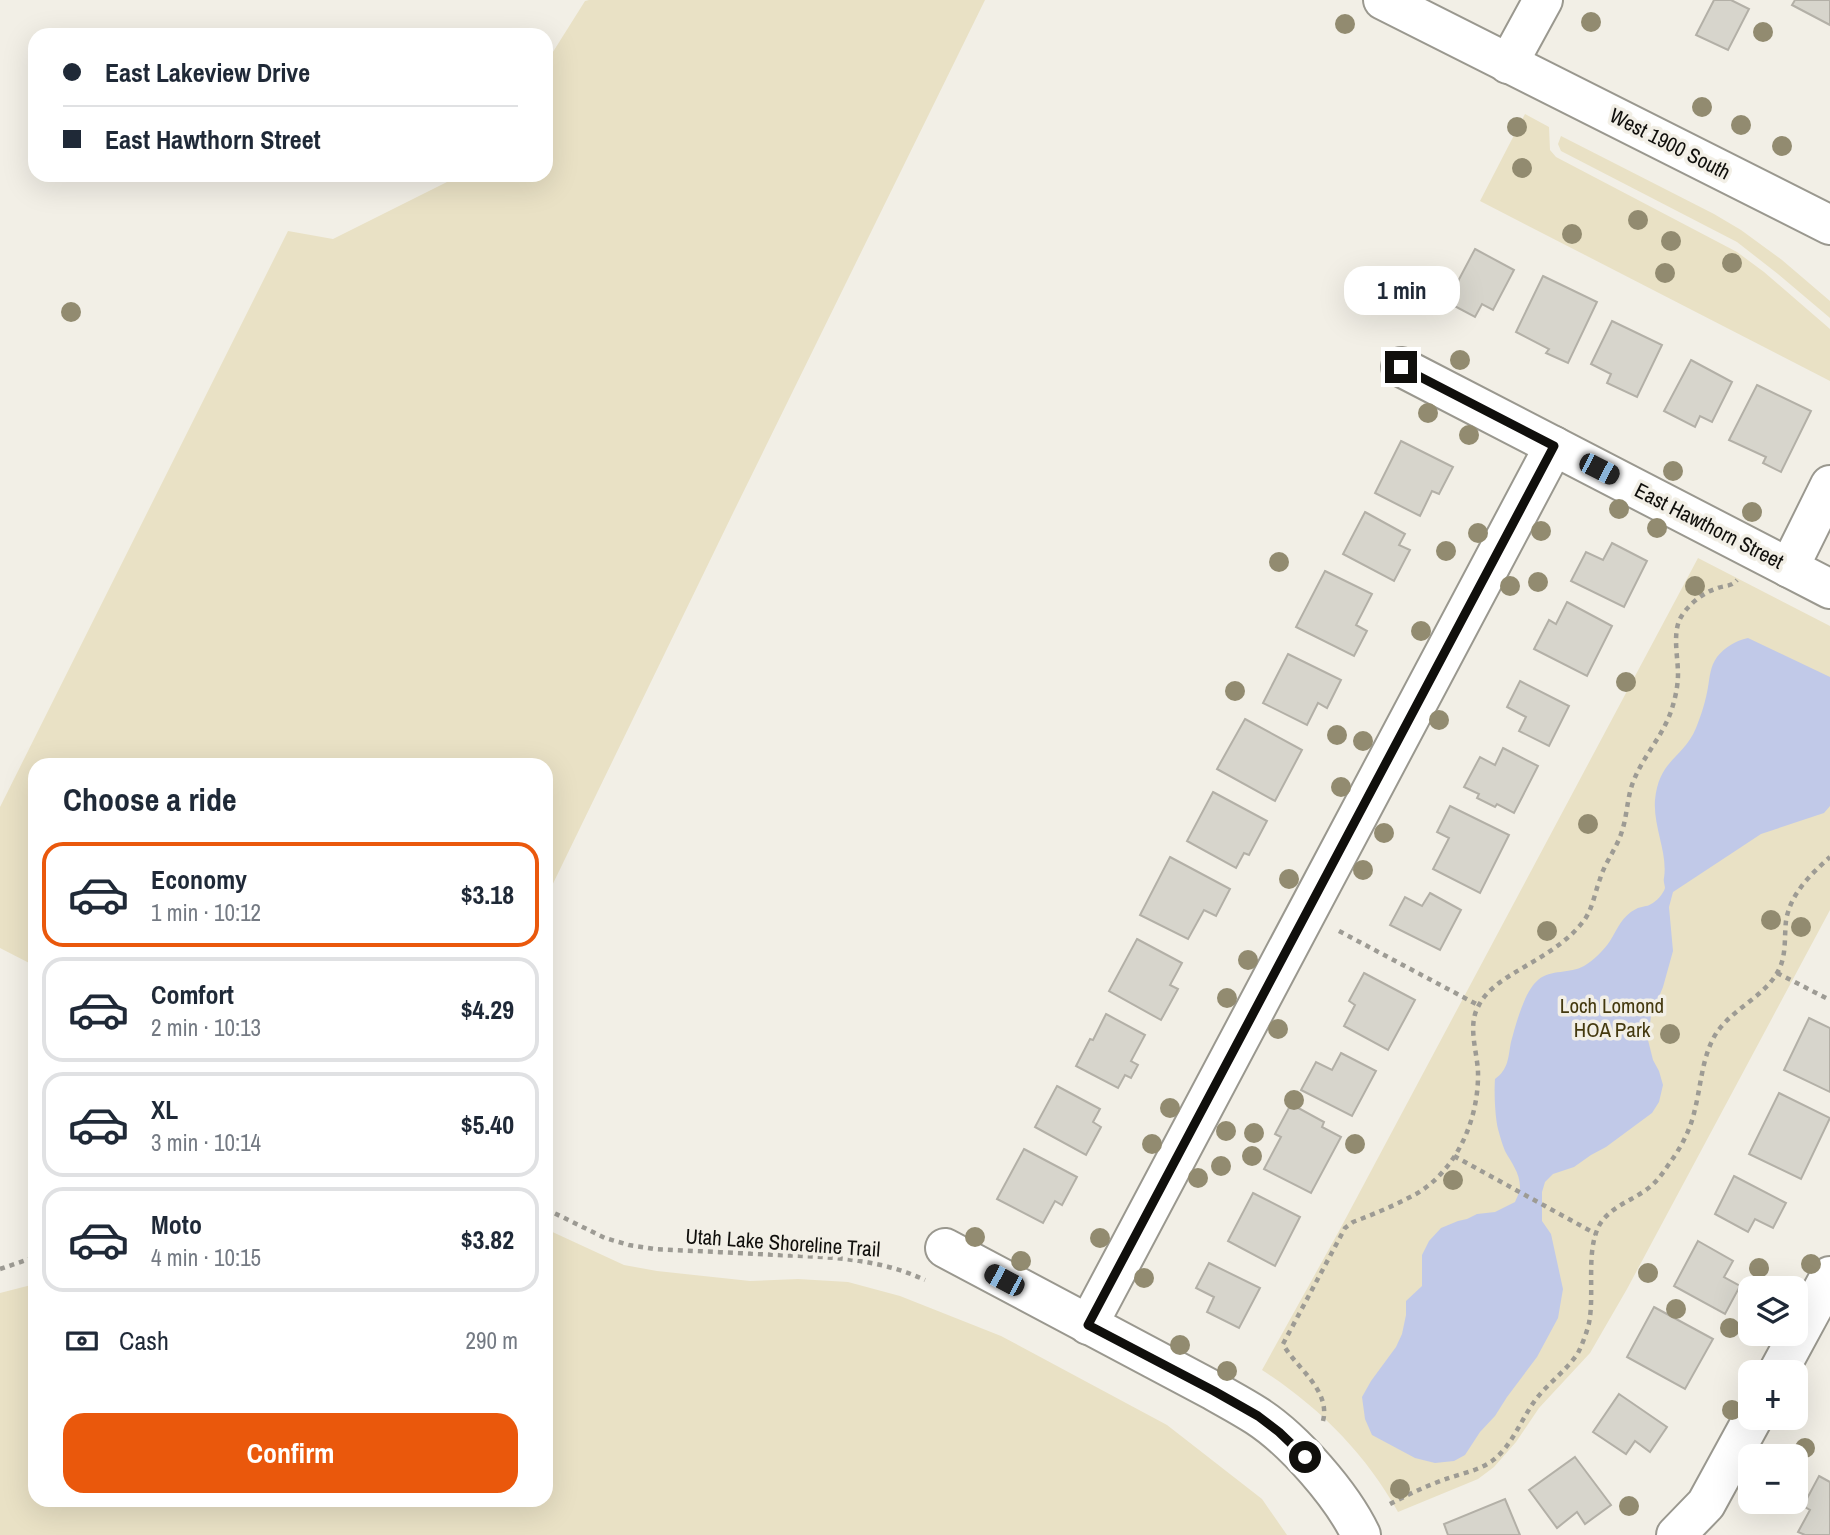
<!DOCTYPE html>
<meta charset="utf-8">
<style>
body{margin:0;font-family:"Archivo Narrow",sans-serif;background:#f6f6f7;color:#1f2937;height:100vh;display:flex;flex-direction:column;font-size:26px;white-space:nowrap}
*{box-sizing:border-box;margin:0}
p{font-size:23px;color:#747a83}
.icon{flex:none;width:38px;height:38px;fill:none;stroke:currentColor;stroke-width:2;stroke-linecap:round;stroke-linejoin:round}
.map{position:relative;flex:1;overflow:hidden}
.sheet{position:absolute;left:28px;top:758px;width:525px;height:749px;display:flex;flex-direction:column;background:#fff;border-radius:21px;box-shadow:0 7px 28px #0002}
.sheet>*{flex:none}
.guide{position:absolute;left:28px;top:28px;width:525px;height:154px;border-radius:21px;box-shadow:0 7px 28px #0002;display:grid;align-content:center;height:154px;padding:0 35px;background:#fff}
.buttons{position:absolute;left:1738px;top:1276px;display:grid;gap:14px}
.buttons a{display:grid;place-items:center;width:70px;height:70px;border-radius:14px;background:#fff;box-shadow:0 7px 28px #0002;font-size:35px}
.end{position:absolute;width:32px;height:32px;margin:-16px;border:9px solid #100f0c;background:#fff;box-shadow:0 0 0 4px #fff}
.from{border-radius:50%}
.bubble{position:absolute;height:49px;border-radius:21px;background:#fff;box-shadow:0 7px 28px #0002;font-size:23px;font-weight:700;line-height:49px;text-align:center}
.car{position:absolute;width:21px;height:42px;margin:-21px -10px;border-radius:9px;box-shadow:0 0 5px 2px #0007;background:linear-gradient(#222 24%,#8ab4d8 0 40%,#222 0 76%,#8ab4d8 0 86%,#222 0)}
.guide b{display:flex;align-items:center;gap:24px;height:66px;font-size:26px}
.guide b+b{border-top:2px solid #e0e1e3}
.guide i{width:18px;height:18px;background:#1f2937}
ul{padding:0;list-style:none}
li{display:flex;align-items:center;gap:21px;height:105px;margin:0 14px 10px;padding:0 21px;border:4px solid #e0e1e3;border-radius:21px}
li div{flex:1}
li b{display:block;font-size:26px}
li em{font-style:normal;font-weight:700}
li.on{border-color:#ea580c}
li>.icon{width:63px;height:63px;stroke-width:1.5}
h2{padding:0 35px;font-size:32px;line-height:84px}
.pay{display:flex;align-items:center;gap:18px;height:77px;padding:0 35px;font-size:26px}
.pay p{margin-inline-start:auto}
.cta{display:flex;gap:14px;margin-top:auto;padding:14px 35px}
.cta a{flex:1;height:80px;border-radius:21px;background:#ea580c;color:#fff;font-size:28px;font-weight:700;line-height:80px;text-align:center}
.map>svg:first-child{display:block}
</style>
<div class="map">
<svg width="1830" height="1535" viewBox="0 0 1830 1535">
<rect width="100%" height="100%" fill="#f2efe6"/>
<!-- green -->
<g fill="#e9e1c5">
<polygon points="589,0 985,0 733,513 546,898 546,765 35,765 35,966 0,948 0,807 288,231 333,239 461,175 546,175 546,63 585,1"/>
<polygon points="1525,114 1549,127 1550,150 1556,157 1737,252 1764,272 1830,329 1830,381 1480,201"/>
<polygon points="1561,136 1714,214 1741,230 1782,260 1830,301 1830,318 1778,274 1737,242 1561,151 1558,144"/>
<path d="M 1698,558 L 1830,626 L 1830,910 L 1627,1289 L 1590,1353 L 1539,1408 L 1516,1442 L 1494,1467 L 1478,1479 L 1398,1512 C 1365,1453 1319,1407 1262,1370 L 1339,1231 Z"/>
<polygon points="546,1229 624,1265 657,1271 750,1281 798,1279 848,1282 900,1296 1001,1336 1167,1425 1262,1499 1287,1535 0,1535 0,1293 35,1284 35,1500 546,1500"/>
</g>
<!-- water -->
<path fill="#c1c9e8" d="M 1748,638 L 1830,677 L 1830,806 L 1824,813 L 1761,834 L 1673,892 L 1669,907 L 1673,951 L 1663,987 L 1651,1016 L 1648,1040 L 1653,1060 L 1659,1071 L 1663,1085 L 1659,1102 L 1652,1113 L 1606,1147 L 1591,1155 L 1574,1167 L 1553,1174 L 1545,1182 L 1542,1192 L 1542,1221 L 1551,1234 L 1563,1289 L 1558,1318 L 1537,1357 L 1507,1397 L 1495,1416 L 1480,1432 L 1465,1455 L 1454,1461 L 1435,1463 L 1415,1458 L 1372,1435 L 1365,1419 L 1362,1397 L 1371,1381 L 1396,1347 L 1402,1334 L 1406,1315 L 1406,1301 L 1422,1286 L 1422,1255 L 1429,1241 L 1441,1228 L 1458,1221 L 1467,1219 L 1477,1214 L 1495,1212 L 1515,1202 C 1517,1197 1520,1192 1520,1187 C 1520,1173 1511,1162 1505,1151 C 1502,1144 1500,1136 1498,1129 C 1495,1116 1494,1093 1495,1079 C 1509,1069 1508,1057 1511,1042 C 1516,1024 1524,992 1538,980 C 1551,969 1570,974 1584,966 C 1593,961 1604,950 1610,941 C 1618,928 1622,916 1636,909 C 1641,906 1647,907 1651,904 C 1656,902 1664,893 1665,888 C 1665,885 1663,881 1664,878 C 1668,853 1653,827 1655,800 C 1659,759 1683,759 1696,728 C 1701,716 1706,700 1708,687 C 1710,676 1710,667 1717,657 C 1725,647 1735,641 1748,638 Z"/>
<!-- building -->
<g fill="#d7d5cc" stroke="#b3b0a7" stroke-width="2">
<polygon points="1714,0 1731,0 1749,9 1728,50 1696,35"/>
<polygon points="1795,0 1830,0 1830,25 1792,5"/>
<polygon points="1475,249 1514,270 1493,310 1482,304 1475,317 1447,302"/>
<polygon points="1543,276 1597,302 1568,363 1546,353 1549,349 1516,332"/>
<polygon points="1612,321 1662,345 1637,397 1607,383 1611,374 1591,364"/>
<polygon points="1691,360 1732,382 1712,422 1700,416 1695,427 1664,411"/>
<polygon points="1757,385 1811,411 1781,472 1763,463 1766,457 1729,440"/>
<polygon points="1401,441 1453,467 1439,494 1432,491 1420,516 1375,493"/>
<polygon points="1365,512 1405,534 1399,545 1410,550 1394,581 1343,554"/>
<polygon points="1612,543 1647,561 1624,607 1571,581 1586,552 1603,560"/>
<polygon points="1325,571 1372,594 1356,625 1367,631 1354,656 1296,627"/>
<polygon points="1567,602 1612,626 1587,676 1534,649 1549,620 1556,624"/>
<polygon points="1288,654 1341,680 1327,708 1318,703 1307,725 1263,703"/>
<polygon points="1520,681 1569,706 1549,746 1519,731 1526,717 1507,707"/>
<polygon points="1245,719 1302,750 1275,801 1217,769"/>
<polygon points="1503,748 1538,766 1514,813 1497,804 1495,807 1477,798 1479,794 1464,787 1480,757 1495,765"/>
<polygon points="1213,792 1267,821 1249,855 1244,853 1236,868 1187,841"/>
<polygon points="1450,806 1509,835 1480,893 1433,869 1449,838 1437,832"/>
<polygon points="1170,857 1230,889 1216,916 1204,910 1188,939 1140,915"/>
<polygon points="1430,893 1461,910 1440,950 1390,925 1405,897 1422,906"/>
<polygon points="1137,939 1182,963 1170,985 1178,989 1161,1020 1109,991"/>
<polygon points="1364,973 1415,1000 1388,1050 1344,1026 1355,1005 1349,1001"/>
<polygon points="1106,1014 1145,1035 1131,1061 1138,1065 1131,1078 1125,1075 1118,1088 1076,1066 1090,1039 1093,1040"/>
<polygon points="1809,1018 1830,1028 1830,1092 1784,1070"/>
<polygon points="1341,1053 1376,1071 1352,1116 1301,1090 1316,1062 1332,1070"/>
<polygon points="1057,1086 1100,1109 1093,1122 1101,1127 1086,1155 1035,1127"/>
<polygon points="1779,1093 1830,1118 1801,1179 1749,1154"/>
<polygon points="1291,1104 1324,1122 1322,1127 1341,1137 1311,1193 1264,1169 1281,1137 1275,1134"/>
<polygon points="1024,1149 1077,1177 1062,1205 1055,1201 1043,1223 997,1199"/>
<polygon points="1734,1176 1786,1203 1773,1228 1755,1219 1748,1232 1715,1214"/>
<polygon points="1253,1193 1300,1217 1275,1266 1228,1241"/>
<polygon points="1698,1241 1733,1261 1724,1277 1740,1286 1725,1314 1674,1286"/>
<polygon points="1209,1263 1260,1288 1239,1328 1207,1312 1214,1297 1196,1288"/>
<polygon points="1654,1307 1713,1339 1685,1389 1627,1357"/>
<polygon points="1619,1394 1667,1427 1650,1452 1635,1441 1626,1454 1593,1432"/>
<polygon points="1575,1457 1611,1505 1585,1524 1577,1512 1557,1528 1529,1490"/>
<polygon points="1819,1476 1830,1482 1830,1535 1805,1535 1798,1532 1810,1510 1803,1506"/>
<polygon points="1505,1499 1520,1535 1448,1535 1444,1524"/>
</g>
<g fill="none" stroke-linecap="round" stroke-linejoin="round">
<!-- minor casing -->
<g stroke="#9a988f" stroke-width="42">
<g id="minor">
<polyline points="1508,64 1543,0"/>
<polyline points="1401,367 1830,589"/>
<polyline points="1789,568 1830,485"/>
<path d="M 945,1248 L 1214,1391 C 1228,1399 1243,1407 1257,1416 C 1294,1440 1342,1495 1361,1535"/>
<polyline points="1088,1325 1554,446"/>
<polyline points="1778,1372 1830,1276"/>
<polyline points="1676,1535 1706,1504 1753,1418"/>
</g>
</g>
<!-- tertiary casing -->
<g stroke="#9a988f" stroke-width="42">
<polyline id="tertiary" points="1383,0 1830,225"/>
</g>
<!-- path -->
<g stroke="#9d9b94" stroke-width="4.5" stroke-dasharray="5 5" stroke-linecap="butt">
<polyline points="1339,931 1478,1005"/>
<polyline points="1777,973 1830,1000"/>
<polyline points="1454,1156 1596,1234"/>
<path d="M 546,1209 L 605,1238 L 629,1245 L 654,1249 C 695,1251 737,1253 778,1255 C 828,1257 878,1258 925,1280"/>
<polyline points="0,1269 35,1257"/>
<path d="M 1323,1421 C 1331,1390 1296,1368 1283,1344 L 1345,1228 L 1353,1222 C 1374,1214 1396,1205 1416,1194 C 1457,1170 1479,1119 1478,1072 C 1477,1050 1467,1025 1479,1005 C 1486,991 1501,981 1514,973 C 1539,958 1568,943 1585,919 C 1593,907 1595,892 1600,879 C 1605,862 1617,848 1622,831 C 1627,816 1627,800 1632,785 C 1642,756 1665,735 1673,705 C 1676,695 1678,684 1678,674 C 1678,658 1673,637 1679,621 C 1685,607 1703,592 1718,588 C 1726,585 1731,587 1737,580"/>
<path d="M 1390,1504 C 1407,1495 1424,1487 1443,1480 C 1459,1474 1478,1471 1492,1461 C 1515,1444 1523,1412 1542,1392 C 1554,1379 1568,1368 1578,1353 C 1582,1345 1587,1332 1589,1323 C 1595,1293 1585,1250 1600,1224 C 1612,1205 1635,1200 1651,1186 C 1659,1179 1665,1170 1671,1161 C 1682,1146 1691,1128 1695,1109 C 1701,1085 1702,1059 1714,1037 C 1729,1010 1762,999 1777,973 C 1787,957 1784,938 1786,921 C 1790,894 1811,874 1830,857"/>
</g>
<!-- minor -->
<use href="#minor" stroke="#fff" stroke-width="38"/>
<!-- tertiary -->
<use href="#tertiary" stroke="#fff" stroke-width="38"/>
</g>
<!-- trees -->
<g fill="#928b70">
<circle cx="1591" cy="22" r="10"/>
<circle cx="1345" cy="24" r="10"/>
<circle cx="1763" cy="32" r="10"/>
<circle cx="1702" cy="107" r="10"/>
<circle cx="1741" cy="125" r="10"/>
<circle cx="1517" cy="127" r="10"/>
<circle cx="1782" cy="146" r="10"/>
<circle cx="1522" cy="168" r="10"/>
<circle cx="1638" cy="220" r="10"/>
<circle cx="1572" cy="234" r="10"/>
<circle cx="1671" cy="241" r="10"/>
<circle cx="1732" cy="263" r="10"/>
<circle cx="1665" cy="273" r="10"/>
<circle cx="71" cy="312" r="10"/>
<circle cx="1460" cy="360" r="10"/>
<circle cx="1428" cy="413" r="10"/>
<circle cx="1469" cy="435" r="10"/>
<circle cx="1673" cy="471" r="10"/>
<circle cx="1619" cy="509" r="10"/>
<circle cx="1752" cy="512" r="10"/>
<circle cx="1657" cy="528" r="10"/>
<circle cx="1541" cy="531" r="10"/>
<circle cx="1478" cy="533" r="10"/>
<circle cx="1446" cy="551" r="10"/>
<circle cx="1279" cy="562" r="10"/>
<circle cx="1538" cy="582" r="10"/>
<circle cx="1510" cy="586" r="10"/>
<circle cx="1695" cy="586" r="10"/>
<circle cx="1421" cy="631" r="10"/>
<circle cx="1626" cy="682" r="10"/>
<circle cx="1235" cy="691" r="10"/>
<circle cx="1439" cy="720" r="10"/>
<circle cx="1337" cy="735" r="10"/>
<circle cx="1363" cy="741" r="10"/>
<circle cx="1341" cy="787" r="10"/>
<circle cx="1588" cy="824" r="10"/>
<circle cx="1384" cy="833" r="10"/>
<circle cx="1363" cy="870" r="10"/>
<circle cx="1289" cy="879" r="10"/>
<circle cx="1771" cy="920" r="10"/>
<circle cx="1801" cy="927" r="10"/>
<circle cx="1547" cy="931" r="10"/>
<circle cx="1248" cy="960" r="10"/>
<circle cx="1227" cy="998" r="10"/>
<circle cx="1278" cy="1029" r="10"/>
<circle cx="1670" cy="1034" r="10"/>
<circle cx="1294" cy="1100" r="10"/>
<circle cx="1170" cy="1108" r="10"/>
<circle cx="1226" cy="1131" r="10"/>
<circle cx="1254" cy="1133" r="10"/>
<circle cx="1152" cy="1144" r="10"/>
<circle cx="1355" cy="1144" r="10"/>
<circle cx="1252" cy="1156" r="10"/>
<circle cx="1221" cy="1166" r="10"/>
<circle cx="1198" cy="1178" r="10"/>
<circle cx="1453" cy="1180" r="10"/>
<circle cx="975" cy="1237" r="10"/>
<circle cx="1100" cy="1238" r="10"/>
<circle cx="1021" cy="1261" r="10"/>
<circle cx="1811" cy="1264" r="10"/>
<circle cx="1759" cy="1268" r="10"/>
<circle cx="1648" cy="1273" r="10"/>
<circle cx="1144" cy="1278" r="10"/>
<circle cx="1676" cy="1309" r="10"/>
<circle cx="1730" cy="1328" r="10"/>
<circle cx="1180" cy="1345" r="10"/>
<circle cx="1227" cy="1371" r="10"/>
<circle cx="1732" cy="1410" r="10"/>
<circle cx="1805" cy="1448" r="10"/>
<circle cx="1400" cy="1489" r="10"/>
<circle cx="1629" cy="1506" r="10"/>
</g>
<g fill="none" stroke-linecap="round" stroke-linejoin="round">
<!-- route -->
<polyline stroke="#100f0c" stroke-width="9" points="1305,1457 1279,1432 1258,1416 1214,1391 1088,1325 1554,446 1401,367"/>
</g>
<g text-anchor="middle" stroke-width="7" stroke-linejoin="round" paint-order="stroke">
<!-- street labels -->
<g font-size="21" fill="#100f0c" stroke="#f2efe6">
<text transform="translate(1670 144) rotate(27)" y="7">West 1900 South</text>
<text transform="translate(1709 526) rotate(27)" y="7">East Hawthorn Street</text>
<text transform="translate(783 1243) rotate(4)" y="7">Utah Lake Shoreline Trail</text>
</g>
<!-- park labels -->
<g font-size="21" fill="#44390f" stroke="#f2efe6">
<text x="1612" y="1013">Loch Lomond<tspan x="1612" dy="24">HOA Park</tspan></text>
</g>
</g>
</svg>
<div class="buttons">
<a><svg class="icon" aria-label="layers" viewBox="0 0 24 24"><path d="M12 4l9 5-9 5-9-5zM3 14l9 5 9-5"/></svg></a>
<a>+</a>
<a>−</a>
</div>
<i class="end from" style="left:1305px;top:1457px"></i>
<i class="end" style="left:1401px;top:367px"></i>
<div class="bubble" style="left:1344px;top:266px;width:116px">1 min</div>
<i class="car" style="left:1599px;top:469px;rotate:117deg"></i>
<i class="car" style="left:1004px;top:1280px;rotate:298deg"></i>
<div class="guide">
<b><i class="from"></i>East Lakeview Drive</b>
<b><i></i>East Hawthorn Street</b>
</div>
<section class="sheet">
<h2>Choose a ride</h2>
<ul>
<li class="on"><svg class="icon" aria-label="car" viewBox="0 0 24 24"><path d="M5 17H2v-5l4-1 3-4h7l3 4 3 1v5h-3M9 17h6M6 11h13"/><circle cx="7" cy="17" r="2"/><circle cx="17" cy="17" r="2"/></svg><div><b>Economy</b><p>1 min · 10:12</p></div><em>$3.18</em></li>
<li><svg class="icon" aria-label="car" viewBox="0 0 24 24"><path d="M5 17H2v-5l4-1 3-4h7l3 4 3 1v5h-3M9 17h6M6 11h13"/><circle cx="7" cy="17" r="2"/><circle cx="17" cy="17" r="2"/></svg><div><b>Comfort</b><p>2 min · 10:13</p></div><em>$4.29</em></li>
<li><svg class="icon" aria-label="car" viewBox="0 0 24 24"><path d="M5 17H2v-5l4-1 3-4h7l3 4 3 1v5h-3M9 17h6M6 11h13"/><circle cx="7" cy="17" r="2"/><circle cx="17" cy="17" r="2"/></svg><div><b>XL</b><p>3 min · 10:14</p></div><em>$5.40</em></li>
<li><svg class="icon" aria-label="car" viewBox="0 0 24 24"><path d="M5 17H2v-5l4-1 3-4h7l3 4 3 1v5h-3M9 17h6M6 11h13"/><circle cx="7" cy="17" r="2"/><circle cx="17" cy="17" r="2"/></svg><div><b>Moto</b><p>4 min · 10:15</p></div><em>$3.82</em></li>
</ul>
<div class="pay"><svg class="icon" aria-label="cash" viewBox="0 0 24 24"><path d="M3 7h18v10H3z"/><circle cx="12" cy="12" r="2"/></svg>Cash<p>290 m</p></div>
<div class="cta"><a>Confirm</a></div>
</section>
</div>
